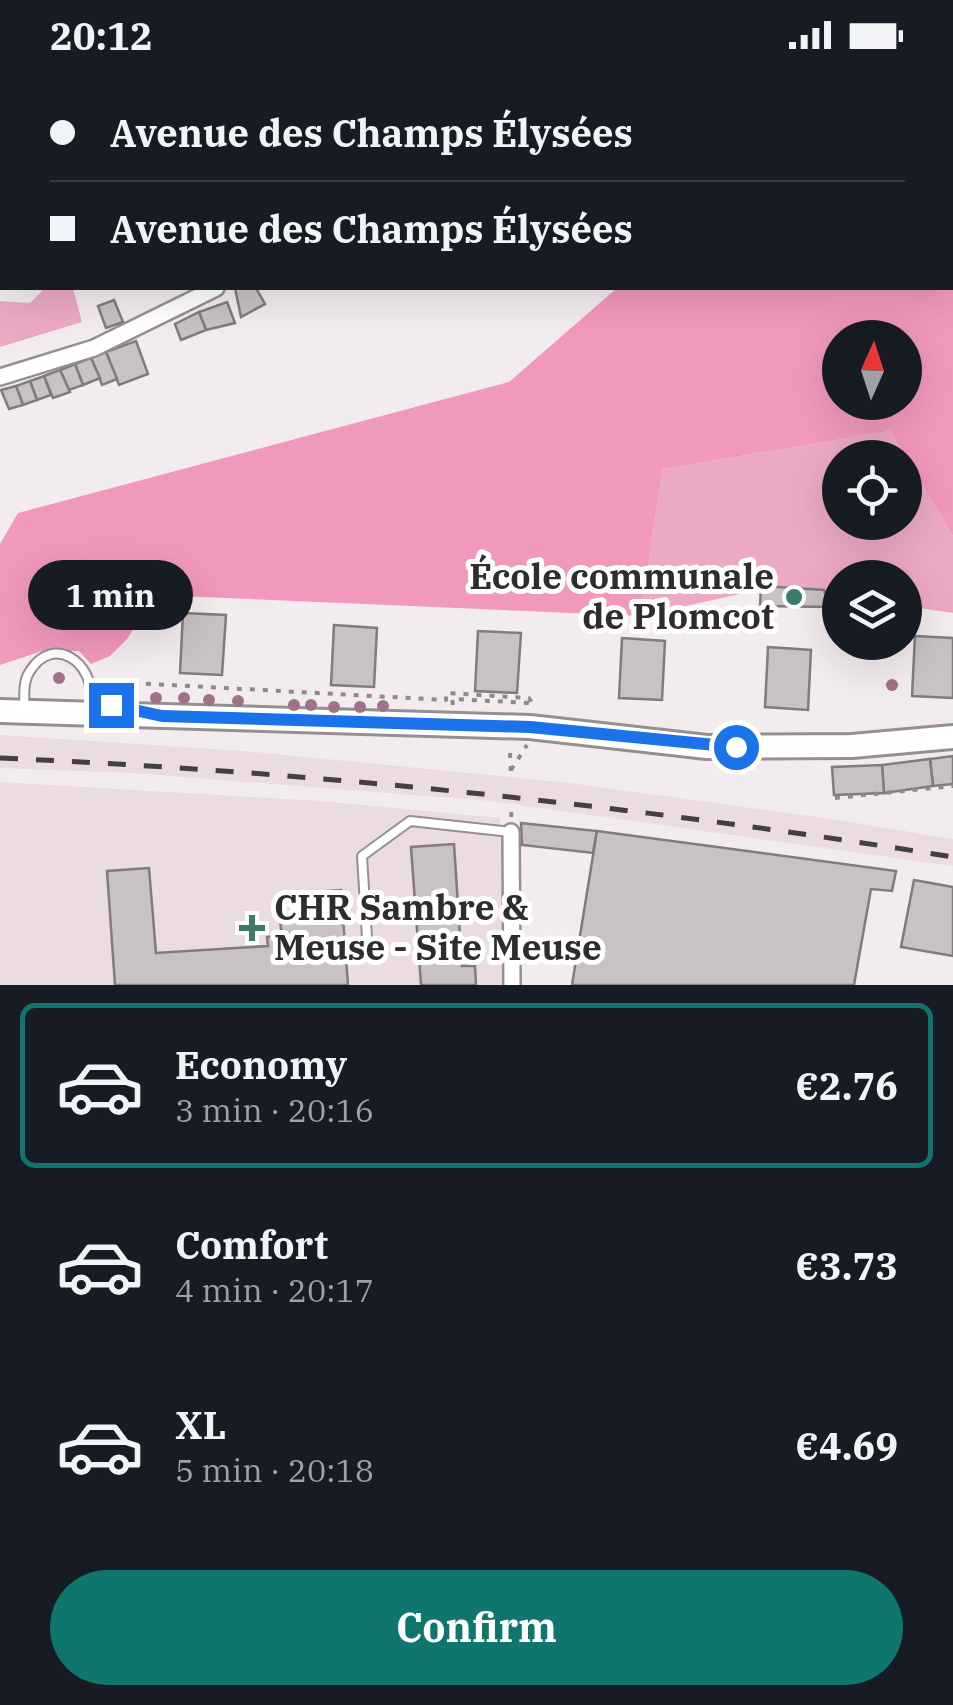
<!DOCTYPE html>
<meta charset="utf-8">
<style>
body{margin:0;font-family:"IBM Plex Serif",serif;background:#20242c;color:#f1f3f6;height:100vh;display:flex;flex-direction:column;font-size:38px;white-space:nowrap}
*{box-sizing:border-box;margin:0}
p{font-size:32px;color:#9ea1a6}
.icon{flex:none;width:55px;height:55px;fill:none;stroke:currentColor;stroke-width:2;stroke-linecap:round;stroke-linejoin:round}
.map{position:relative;height:915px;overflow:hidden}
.details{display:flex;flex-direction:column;background:#171b24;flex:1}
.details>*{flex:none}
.guide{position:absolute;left:0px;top:0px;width:955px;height:220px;box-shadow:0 10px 40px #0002;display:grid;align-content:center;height:220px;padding:0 50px;background:#171b24}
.needle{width:65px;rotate:3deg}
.fabs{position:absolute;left:822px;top:250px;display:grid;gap:20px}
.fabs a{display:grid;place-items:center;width:100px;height:100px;border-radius:50%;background:#171b24;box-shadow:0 10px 40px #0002;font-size:50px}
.end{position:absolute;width:45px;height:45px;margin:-22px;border:12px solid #1a73e8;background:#fff;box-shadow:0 0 0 5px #fff}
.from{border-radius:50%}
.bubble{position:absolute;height:70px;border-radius:35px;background:#171b24;box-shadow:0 10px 40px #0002;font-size:32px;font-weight:700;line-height:70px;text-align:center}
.guide b{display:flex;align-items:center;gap:35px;height:95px;font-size:38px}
.guide b+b{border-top:2px solid #363941}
.guide i{width:25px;height:25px;background:#f1f3f6}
ul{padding:18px 0 0;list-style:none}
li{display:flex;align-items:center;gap:30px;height:165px;margin:0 20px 15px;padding:0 30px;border:5px solid transparent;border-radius:15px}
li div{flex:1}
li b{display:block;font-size:38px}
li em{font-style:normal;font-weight:700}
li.current{border-color:#0f766e}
li>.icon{width:90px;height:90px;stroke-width:1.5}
.cta{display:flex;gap:20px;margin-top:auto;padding:20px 50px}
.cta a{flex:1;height:115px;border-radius:60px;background:#0f766e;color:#fff;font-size:40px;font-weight:700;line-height:115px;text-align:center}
.status{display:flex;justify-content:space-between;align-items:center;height:70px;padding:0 50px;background:#171b24;direction:ltr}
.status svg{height:28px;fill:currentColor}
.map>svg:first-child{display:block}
</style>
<div class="status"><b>20:12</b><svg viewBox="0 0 49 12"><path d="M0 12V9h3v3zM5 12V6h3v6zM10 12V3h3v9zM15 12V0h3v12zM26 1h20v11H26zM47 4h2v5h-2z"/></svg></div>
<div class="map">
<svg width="953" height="915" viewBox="0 0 953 915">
<rect width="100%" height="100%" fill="#f3ecef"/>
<!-- built -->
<g fill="#eadce1">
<polygon points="0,665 245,681 570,713 832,749 953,769 953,796 490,731 131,703 0,698"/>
<polygon points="0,712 320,731 500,748 504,915 0,915"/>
</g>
<!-- green -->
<g fill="#eca9c4" fill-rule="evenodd">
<polygon points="45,218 73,218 82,252 0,277 0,231 30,233"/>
<path d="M 890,361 L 953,466 L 953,543 L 905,536 L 905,508 L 840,508 L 840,527 L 772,517 L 640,546 L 663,399 ZM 840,388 L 905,388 L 905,452 L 840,452 Z"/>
</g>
<!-- forest -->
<path fill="#f198bd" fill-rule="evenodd" d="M 953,95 L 953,466 L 890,361 L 663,399 L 640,546 L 155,525 L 127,569 L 110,586 L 91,594 L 79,581 L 42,581 L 0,595 L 0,474 L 18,443 L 509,312 L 617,218 L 952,218 ZM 840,268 L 905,268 L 905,332 L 840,332 Z"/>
<!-- building -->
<g fill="#c9c2c5" stroke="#817b7d" stroke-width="2.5">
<polygon points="235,218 256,218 265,234 241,247"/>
<polygon points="114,230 123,252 106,258 98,236"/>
<polygon points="227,232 235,253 206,260 199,242"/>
<polygon points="199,242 206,260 181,270 175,254"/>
<polygon points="136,271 148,304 119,315 106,282"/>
<polygon points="106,282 117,309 102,315 91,288"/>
<polygon points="91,288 100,308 83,315 75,294"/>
<polygon points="75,294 83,315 69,320 60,300"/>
<polygon points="60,300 70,322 53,328 44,306"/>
<polygon points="44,306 51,325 37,330 30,311"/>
<polygon points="30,311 37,330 23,335 16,316"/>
<polygon points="16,316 23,335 9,339 1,320"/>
<polygon points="761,516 824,520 830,537 760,536"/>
<polygon points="183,543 226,545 222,605 180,603"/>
<polygon points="334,555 377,558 374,617 331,615"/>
<polygon points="478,561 521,563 517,623 475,621"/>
<polygon points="915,566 953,568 953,628 912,626"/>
<polygon points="622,568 665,571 662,630 619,628"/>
<polygon points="768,577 811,580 808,640 765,637"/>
<polygon points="953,686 953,714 933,716 930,689"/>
<polygon points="930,689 933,716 884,723 882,695"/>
<polygon points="882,695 884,723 834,725 832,697"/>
<polygon points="521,753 597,761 593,783 522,775"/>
<polygon points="597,761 896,801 892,821 871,819 854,915 572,915"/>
<polygon points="454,774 462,896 475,896 476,915 421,915 411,777"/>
<polygon points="149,798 156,883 268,876 267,867 282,866 280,851 302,849 301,823 341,820 348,915 115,915 107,801"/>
<polygon points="914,810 953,817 953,886 901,877"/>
</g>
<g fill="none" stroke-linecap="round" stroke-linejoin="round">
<!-- lane casing -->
<g stroke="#958f92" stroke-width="12">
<g id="lane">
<polyline points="24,0 25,2"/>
<polyline points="188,2 190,0"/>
<path d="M 24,641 C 25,627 22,612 30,601 C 53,564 94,592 91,630"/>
<polyline points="367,868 362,786 410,751 511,762"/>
</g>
</g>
<!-- street casing -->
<g stroke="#958f92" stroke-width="20">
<g id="street">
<polyline points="693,2 698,0"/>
<polyline points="0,307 94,278 216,218"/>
<polyline points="511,762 512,915"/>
</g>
</g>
<!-- secondary casing -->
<g stroke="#958f92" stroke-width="28">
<polyline id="secondary" points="0,641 530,657 707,677 852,676 953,667"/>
</g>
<!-- path -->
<g stroke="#8e898b" stroke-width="4" stroke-dasharray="5 8" stroke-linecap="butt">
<polyline points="133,613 446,630 446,623 529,628 532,633"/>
<polyline points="453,635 452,629 530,633"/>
<polyline points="510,683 511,704"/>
<polyline points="511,700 527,675"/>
<polyline points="835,728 953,716"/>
<polyline points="511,747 512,736"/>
</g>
<!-- lane -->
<use href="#lane" stroke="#fff" stroke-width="8"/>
<!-- street -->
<use href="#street" stroke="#fff" stroke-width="15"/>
<!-- secondary -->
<use href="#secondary" stroke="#fff" stroke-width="22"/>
<!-- rail -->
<path stroke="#444042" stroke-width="5" stroke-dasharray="18 18" stroke-linecap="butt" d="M 0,688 C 320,702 637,736 953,787"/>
</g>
<!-- trees -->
<g fill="#a0728a">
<circle cx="59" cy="608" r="6"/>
<circle cx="892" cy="615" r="6"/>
<circle cx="156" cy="628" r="6"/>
<circle cx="184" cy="628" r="6"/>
<circle cx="209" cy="630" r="6"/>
<circle cx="238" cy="631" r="6"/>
<circle cx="294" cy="635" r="6"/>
<circle cx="311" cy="635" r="6"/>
<circle cx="383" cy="636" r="6"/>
<circle cx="334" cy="637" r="6"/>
<circle cx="360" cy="637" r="6"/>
</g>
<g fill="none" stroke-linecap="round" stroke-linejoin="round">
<!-- route -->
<polyline stroke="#1a73e8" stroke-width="12" points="111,635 162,646 530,657 736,677"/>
</g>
<!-- markers -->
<g fill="#3a7b69" stroke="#fff" stroke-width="4">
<circle cx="794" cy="527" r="10"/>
<path d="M247 843h10v10h10v10h-10v10h-10v-10h-10v-10h10z"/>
</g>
<g text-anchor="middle" stroke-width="10" stroke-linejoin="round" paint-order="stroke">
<!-- poi labels -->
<g font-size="35" font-weight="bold" fill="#2f2c2d" stroke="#fff" text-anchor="end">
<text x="774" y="519">École communale<tspan x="774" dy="40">de Plomcot</tspan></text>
<text x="274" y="850" text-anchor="start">CHR Sambre &amp;<tspan x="274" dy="40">Meuse - Site Meuse</tspan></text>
</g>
</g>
</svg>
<div class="fabs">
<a><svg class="needle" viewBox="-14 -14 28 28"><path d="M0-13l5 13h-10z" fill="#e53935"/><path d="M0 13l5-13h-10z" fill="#9ea1a6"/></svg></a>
<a><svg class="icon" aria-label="locate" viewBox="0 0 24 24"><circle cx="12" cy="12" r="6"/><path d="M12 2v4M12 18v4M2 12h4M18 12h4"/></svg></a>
<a><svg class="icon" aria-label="layers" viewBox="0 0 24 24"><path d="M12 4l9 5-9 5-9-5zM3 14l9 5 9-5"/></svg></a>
</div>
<i class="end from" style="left:736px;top:677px"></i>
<i class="end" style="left:111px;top:635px"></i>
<div class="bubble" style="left:28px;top:490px;width:165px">1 min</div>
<div class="guide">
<b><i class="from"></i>Avenue des Champs Élysées</b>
<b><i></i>Avenue des Champs Élysées</b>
</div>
</div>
<section class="details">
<ul>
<li class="current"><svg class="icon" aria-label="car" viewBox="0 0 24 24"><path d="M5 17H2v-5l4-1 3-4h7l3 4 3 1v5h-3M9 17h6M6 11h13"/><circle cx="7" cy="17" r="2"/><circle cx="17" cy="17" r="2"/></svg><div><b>Economy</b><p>3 min · 20:16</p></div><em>€2.76</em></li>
<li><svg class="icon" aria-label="car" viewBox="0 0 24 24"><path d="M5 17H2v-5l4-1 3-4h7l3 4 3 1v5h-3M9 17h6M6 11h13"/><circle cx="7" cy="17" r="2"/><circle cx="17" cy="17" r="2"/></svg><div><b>Comfort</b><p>4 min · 20:17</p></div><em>€3.73</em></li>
<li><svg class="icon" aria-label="car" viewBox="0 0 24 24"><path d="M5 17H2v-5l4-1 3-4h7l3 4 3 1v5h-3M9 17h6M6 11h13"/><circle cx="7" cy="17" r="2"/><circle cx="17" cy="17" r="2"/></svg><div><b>XL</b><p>5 min · 20:18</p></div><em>€4.69</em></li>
</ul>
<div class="cta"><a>Confirm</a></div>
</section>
